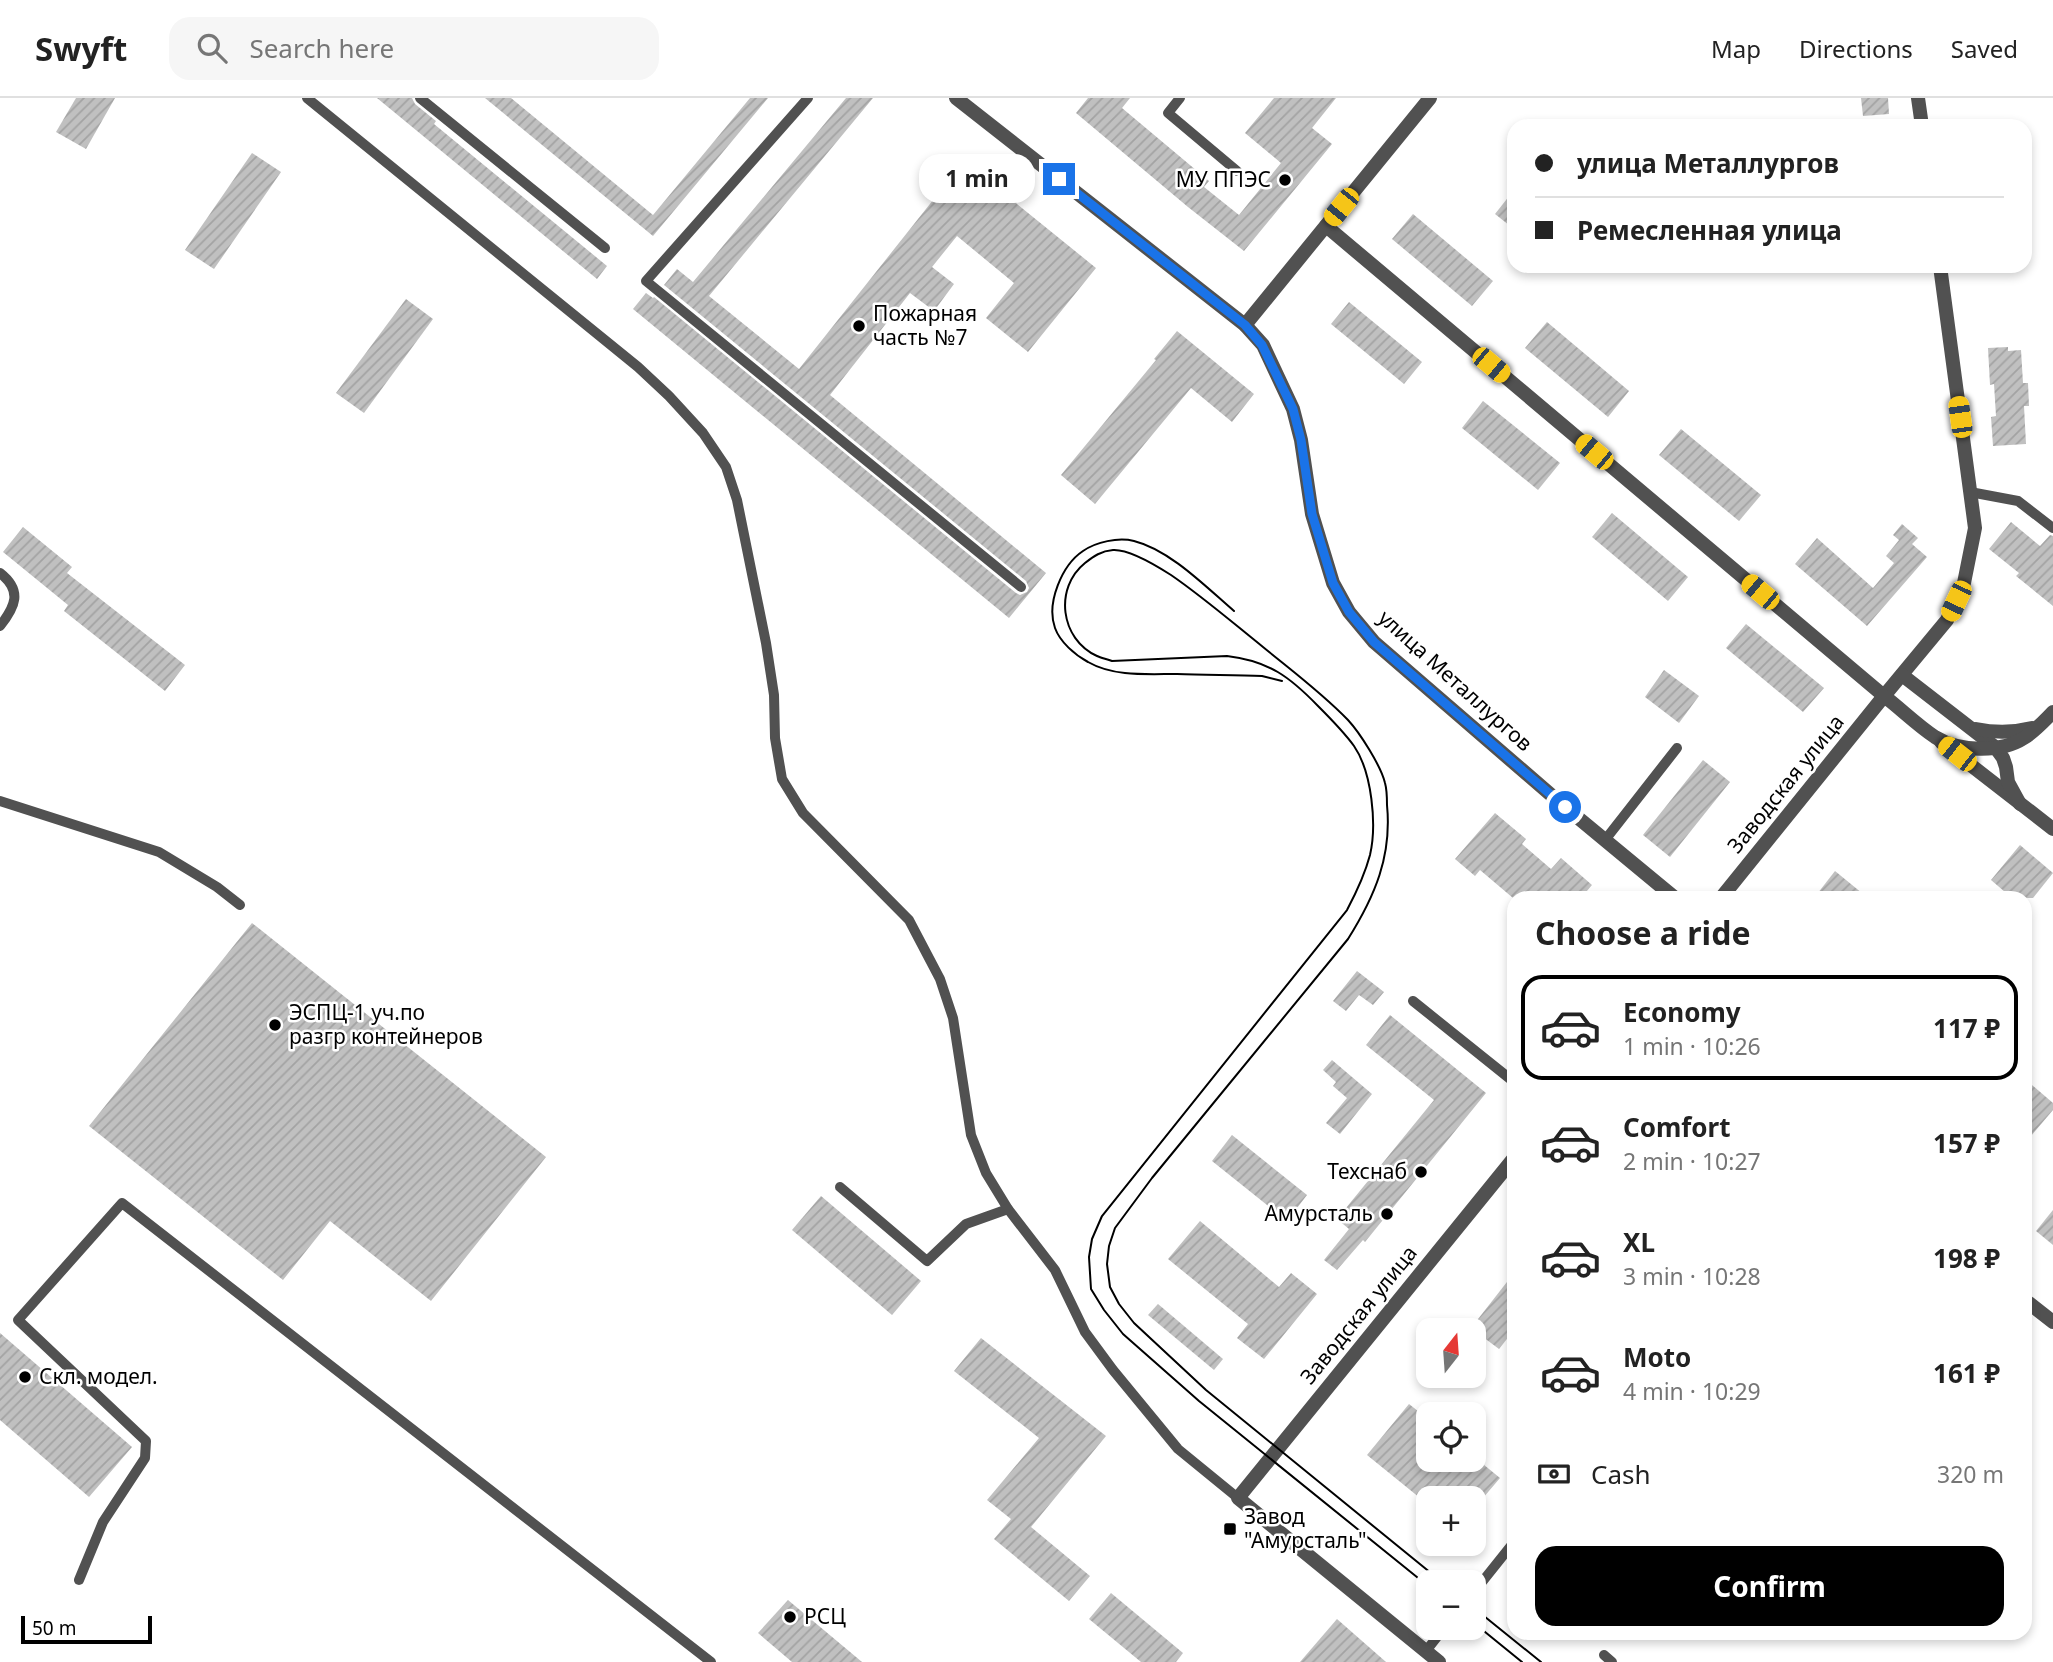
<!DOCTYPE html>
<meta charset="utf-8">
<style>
body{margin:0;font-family:"Noto Sans",sans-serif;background:#f6f6f6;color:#222;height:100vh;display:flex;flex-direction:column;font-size:26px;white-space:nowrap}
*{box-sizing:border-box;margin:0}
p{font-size:23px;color:#767676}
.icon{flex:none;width:38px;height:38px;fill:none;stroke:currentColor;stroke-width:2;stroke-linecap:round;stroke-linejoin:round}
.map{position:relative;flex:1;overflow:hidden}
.sheet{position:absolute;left:1507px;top:793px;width:525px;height:749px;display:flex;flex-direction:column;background:#fff;border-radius:21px;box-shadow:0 4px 10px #0003}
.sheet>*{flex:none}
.top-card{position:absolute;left:1507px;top:21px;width:525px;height:154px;border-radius:21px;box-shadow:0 4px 10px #0003;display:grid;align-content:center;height:154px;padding:0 28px;background:#fff}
.needle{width:46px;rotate:17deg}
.tools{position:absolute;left:1416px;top:1220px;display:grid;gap:14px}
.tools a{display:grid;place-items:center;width:70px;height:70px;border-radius:14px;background:#fff;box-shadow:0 4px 10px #0003;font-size:35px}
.scale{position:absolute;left:21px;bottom:18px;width:131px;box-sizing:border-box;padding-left:7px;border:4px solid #000;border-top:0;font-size:19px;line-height:24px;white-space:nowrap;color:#000;-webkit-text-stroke:5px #fff;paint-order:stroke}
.end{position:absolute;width:32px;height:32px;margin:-16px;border:9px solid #1a73e8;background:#fff;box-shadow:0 0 0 4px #fff}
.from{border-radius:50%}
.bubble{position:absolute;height:49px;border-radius:21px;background:#fff;box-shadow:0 4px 10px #0003;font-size:23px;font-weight:700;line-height:49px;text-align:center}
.car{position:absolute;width:21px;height:42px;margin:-21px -10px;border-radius:9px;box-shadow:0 0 5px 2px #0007;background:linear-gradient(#f5c518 24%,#345 0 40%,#f5c518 0 76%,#345 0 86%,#f5c518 0)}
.top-card b{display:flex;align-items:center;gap:24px;height:66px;font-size:26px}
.top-card b+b{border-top:2px solid #e0e0e0}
.top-card i{width:18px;height:18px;background:#222}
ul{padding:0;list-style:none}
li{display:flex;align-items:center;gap:21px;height:105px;margin:0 14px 10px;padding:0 14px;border:4px solid transparent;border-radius:21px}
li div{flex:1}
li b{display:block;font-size:26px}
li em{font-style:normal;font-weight:700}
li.selected{border-color:#000}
li>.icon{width:63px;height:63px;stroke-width:1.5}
h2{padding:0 28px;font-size:32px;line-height:84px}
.pay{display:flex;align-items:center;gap:18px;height:77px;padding:0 28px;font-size:26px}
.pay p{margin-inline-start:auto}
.button{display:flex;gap:14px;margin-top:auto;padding:14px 28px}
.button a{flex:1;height:80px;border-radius:21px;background:#000;color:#fff;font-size:28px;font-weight:700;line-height:80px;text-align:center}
header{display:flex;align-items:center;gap:42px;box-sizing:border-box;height:98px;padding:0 35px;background:#fff;border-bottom:2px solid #e0e0e0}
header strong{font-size:33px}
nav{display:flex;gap:38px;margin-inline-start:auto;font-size:24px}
.search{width:490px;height:63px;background:#f6f6f6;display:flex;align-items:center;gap:18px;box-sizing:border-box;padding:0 24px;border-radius:21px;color:#767676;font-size:26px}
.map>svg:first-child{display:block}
</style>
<header>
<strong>Swyft</strong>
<div class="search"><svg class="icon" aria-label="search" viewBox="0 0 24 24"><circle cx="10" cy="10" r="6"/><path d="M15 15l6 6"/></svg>Search here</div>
<nav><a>Map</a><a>Directions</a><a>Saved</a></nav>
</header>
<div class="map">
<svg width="2053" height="1564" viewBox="0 0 2053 1564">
<defs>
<pattern id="building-hatch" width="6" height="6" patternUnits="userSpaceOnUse" patternTransform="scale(1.75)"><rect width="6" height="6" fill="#c0c0c0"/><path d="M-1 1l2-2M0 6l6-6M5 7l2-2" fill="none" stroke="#a3a3a3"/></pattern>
</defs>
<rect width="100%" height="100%" fill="#fff"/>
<!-- building -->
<g fill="url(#building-hatch)">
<polygon points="76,0 115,0 86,51 56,34"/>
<polygon points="377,0 412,0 415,6 436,23 434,26 607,168 597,181"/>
<polygon points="485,0 511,0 653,117 750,0 768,0 653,138"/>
<polygon points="846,0 873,0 709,198 799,271 964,63 1096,170 1028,254 986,220 1014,185 957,138 932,169 954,186 934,213 910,195 830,297 1046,475 1009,520 633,211 646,195 653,200 654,199 1016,495 1020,497 1027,494 1029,490 1026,483 664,187 677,171 693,184"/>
<polygon points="1088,0 1130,0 1122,10 1209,83 1204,89 1239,117 1281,65 1245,35 1274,0 1336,0 1312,30 1332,46 1244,153 1188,109 1076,15"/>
<polygon points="1861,0 1888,0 1889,16 1863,18"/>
<polygon points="252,55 281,74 214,171 185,152"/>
<polygon points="1514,92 1514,131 1495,116"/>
<polygon points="1413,116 1493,183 1472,208 1392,141"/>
<polygon points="406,201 433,221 364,315 336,295"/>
<polygon points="1349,204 1422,264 1404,286 1331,226"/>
<polygon points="1547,224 1629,293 1608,319 1525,250"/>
<polygon points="1177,233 1254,296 1232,324 1191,290 1095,406 1061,377 1156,262 1154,261"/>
<polygon points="2008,249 2008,253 2021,252 2023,285 2028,285 2029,308 2024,308 2026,346 1993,348 1991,319 1996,318 1994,286 1990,287 1988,250"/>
<polygon points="1483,303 1560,365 1538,392 1462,330"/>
<polygon points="1681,331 1761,397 1739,423 1659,357"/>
<polygon points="1612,415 1688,479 1668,503 1592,439"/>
<polygon points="2011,424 2040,448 2050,437 2053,438 2053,508 2016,478 2019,475 1989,451"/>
<polygon points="1902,426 1918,440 1912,446 1927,459 1867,528 1795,466 1817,440 1873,490 1894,465 1886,458 1899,442 1893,437"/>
<polygon points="23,429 72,469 67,475 185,567 165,593 64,513 68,507 3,454"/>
<polygon points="1746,526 1824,590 1803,614 1726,550"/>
<polygon points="1664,572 1699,598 1679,625 1645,599"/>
<polygon points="1703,662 1730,684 1670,759 1643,737"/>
<polygon points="1495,715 1526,741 1522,746 1551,771 1561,760 1592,787 1581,800 1513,800 1480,772 1475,778 1455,761"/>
<polygon points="2020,747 2053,775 2033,800 2012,800 1991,782"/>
<polygon points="1835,773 1868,800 1814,800"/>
<polygon points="252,825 546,1059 431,1203 330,1123 283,1182 89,1028"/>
<polygon points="1357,873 1384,894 1373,907 1359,897 1346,913 1333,903"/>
<polygon points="1390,917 1486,995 1365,1144 1363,1142 1337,1172 1324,1162 1349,1131 1337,1121 1434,1002 1366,947"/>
<polygon points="1332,962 1372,996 1340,1036 1326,1025 1347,1000 1333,988 1336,984 1323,972"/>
<polygon points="2025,981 2053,1005 2053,1012 2025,1045"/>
<polygon points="1232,1037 1307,1097 1287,1123 1212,1063"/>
<polygon points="821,1098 921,1183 892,1217 792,1132"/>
<polygon points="2053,1112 2053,1147 2036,1133"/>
<polygon points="1200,1123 1279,1189 1291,1175 1317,1196 1264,1261 1237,1240 1248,1226 1168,1161"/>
<polygon points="1514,1175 1514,1232 1499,1251 1471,1230"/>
<polygon points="1158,1206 1223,1261 1214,1272 1148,1217"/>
<polygon points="0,1235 132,1349 89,1399 0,1322"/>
<polygon points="981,1240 1106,1338 1031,1429 1090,1478 1069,1503 994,1441 1011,1421 987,1402 1039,1340 954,1273"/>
<polygon points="1409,1306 1428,1321 1428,1362 1478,1362 1500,1380 1483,1400 1420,1400 1367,1357"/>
<polygon points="1111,1495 1183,1555 1176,1564 1141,1564 1089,1521"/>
<polygon points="788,1502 862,1564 792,1564 758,1535"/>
<polygon points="1337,1521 1386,1564 1300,1564"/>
</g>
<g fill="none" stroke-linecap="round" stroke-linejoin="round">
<!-- service -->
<g stroke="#515151" stroke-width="10">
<polyline points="307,0 638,269 669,298 703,335 726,369 737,402 766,545 774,597 775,640 782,681 803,715 909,822 940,881 953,920 971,1037 986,1075 1008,1111 1055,1172 1085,1234 1113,1272 1178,1351 1238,1400"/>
<polyline points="420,0 605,150"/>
<polyline points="808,0 646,183 1021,489"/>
<polyline points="1180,0 1168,15 1237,73"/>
<polyline points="1970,394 2018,403 2053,430"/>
<path d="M 0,475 C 23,493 15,509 0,528"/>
<polyline points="0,703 159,754 217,789 240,807"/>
<polyline points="1605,742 1677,650"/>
<polyline points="1413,903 1514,984"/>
<polyline points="840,1089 927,1163 966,1126 1008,1111"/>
<polyline points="79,1482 103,1424 145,1360 146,1343 18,1222 122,1105 711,1564"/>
<polyline points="1474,1494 1514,1444"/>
<polyline points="1426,1553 1444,1530"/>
<polyline points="1604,1557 1612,1564"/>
</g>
<!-- minor -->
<g stroke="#515151" stroke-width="14">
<polyline points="956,0 1245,227 1263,247 1293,311 1301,342 1312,416 1333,485 1349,514 1374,544 1565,709 1675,800"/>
<polyline points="1918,0 1922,28"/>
<polyline points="1326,128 1884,598 1947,522 1964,485 1975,430 1940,168"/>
<polyline points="1245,227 1430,0"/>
<polyline points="1941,644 2053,731"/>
<polyline points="2025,1202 2053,1224"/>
</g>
<!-- tertiary -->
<g stroke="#515151" stroke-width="14">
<polyline points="1902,577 1995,649 2003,660 2006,669 2008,684 2020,706"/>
<path d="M 1976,631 C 1996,635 2012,635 2032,630"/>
<path d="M 1721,800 L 1884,598 C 1901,611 1917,627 1935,639 C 1959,654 2001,655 2024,640 C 2035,633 2044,623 2053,614"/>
<polyline points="1439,1564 1238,1400 1514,1060"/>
</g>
<!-- tram -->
<g stroke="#000" stroke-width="2">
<path d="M 1234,513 C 1206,489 1170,452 1134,443 C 1118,439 1096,444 1083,453 C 1062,467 1046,505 1055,530 C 1060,544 1075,557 1088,564 C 1114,579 1148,576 1177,576 C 1205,577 1234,577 1262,578 L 1282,583"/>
<path d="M 1428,1488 L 1199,1303 L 1123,1236 L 1104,1212 L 1091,1191 L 1089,1159 L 1092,1141 L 1102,1118 L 1347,812 C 1356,795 1365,776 1370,757 C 1377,727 1372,674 1354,648 C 1344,634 1331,621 1318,608 C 1290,579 1269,563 1227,558 L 1112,563 C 1107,561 1101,560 1097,558 C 1060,541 1054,490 1085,465 C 1094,458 1101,453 1113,452 C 1130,451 1157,468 1171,477 C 1203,499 1233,525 1263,549 C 1291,572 1322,595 1348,622 C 1360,635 1381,668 1385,685 C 1387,692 1387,700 1387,707 C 1392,758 1375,798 1348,841 L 1152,1080 L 1115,1130 L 1109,1148 L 1107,1166 L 1110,1189 L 1119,1206 L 1134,1225 L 1206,1292 L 1442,1484"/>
<polyline points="1474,1510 1541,1564"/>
<polyline points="1474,1525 1522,1564"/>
</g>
</g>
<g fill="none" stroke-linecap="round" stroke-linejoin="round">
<!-- route -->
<polyline stroke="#1a73e8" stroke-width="9" points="1059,81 1245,227 1262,247 1293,311 1301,342 1312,416 1333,485 1349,514 1374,544 1565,709"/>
</g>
<!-- markers -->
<g fill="#000" stroke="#fff" stroke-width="2.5">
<circle cx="1285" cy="82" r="7"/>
<circle cx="859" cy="228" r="7"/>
<circle cx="275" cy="927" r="7"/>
<circle cx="1421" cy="1074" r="7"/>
<circle cx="1387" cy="1116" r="7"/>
<circle cx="25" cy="1279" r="7"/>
<rect x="1223" y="1424" width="14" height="14" rx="3.5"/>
<circle cx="790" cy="1519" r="7"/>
</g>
<g text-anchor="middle" stroke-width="5" stroke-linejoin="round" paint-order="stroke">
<!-- poi labels -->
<g font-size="21" fill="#000" stroke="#fff" text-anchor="start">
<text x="1271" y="89" text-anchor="end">МУ ППЭС</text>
<text x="873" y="223">Пожарная<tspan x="873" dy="24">часть №7</tspan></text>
<text x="289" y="922">ЭСПЦ-1 уч.по<tspan x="289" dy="24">разгр контейнеров</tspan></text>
<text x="1407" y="1081" text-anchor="end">Техснаб</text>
<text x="1373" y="1123" text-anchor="end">Амурсталь</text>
<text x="39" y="1286">Скл. модел.</text>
<text x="1244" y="1426">Завод<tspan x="1244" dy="24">"Амурсталь"</tspan></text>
<text x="804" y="1526">РСЦ</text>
</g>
<!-- street labels -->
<g font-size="21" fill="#000" stroke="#fff">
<text transform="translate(1455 583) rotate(42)" y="7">улица Металлургов</text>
<text transform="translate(1786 686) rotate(-51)" y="7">Заводская улица</text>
<text transform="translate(1359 1217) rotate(-51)" y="7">Заводская улица</text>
</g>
</g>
</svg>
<div class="tools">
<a><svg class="needle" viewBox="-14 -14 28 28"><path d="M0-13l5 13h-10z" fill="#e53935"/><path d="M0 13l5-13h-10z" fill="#767676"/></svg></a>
<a><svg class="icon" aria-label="locate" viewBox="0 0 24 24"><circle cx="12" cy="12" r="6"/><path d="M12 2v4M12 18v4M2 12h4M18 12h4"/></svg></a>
<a>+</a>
<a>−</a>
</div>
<div class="scale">50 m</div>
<i class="end from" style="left:1565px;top:709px"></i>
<i class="end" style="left:1059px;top:81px"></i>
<div class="bubble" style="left:919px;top:56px;width:116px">1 min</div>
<i class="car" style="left:1341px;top:109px;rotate:219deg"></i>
<i class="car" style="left:1491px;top:267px;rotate:130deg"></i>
<i class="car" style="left:1960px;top:319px;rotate:352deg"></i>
<i class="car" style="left:1594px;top:354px;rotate:310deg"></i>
<i class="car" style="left:1760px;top:494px;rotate:310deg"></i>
<i class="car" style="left:1956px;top:503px;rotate:205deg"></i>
<i class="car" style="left:1957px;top:656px;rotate:308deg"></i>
<div class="top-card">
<b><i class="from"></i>улица Металлургов</b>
<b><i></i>Ремесленная улица</b>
</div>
<section class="sheet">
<h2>Choose a ride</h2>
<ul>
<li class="selected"><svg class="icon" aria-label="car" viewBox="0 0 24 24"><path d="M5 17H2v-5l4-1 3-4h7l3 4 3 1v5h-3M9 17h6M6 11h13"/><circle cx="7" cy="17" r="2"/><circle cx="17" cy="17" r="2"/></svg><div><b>Economy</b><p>1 min · 10:26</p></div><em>117 ₽</em></li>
<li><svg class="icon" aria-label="car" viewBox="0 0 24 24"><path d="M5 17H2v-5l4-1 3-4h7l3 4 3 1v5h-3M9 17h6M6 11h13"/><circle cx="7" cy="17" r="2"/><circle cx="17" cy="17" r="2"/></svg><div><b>Comfort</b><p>2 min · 10:27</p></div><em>157 ₽</em></li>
<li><svg class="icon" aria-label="car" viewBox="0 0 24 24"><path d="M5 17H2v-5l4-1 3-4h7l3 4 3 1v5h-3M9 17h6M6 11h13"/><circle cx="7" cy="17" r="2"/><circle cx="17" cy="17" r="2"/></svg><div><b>XL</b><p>3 min · 10:28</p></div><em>198 ₽</em></li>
<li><svg class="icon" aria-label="car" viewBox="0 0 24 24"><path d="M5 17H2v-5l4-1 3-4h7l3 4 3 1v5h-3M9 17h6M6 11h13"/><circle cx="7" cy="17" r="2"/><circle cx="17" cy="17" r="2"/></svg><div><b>Moto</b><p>4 min · 10:29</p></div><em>161 ₽</em></li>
</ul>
<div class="pay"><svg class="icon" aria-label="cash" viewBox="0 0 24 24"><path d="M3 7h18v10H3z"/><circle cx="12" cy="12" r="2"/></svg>Cash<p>320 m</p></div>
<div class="button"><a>Confirm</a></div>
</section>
</div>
